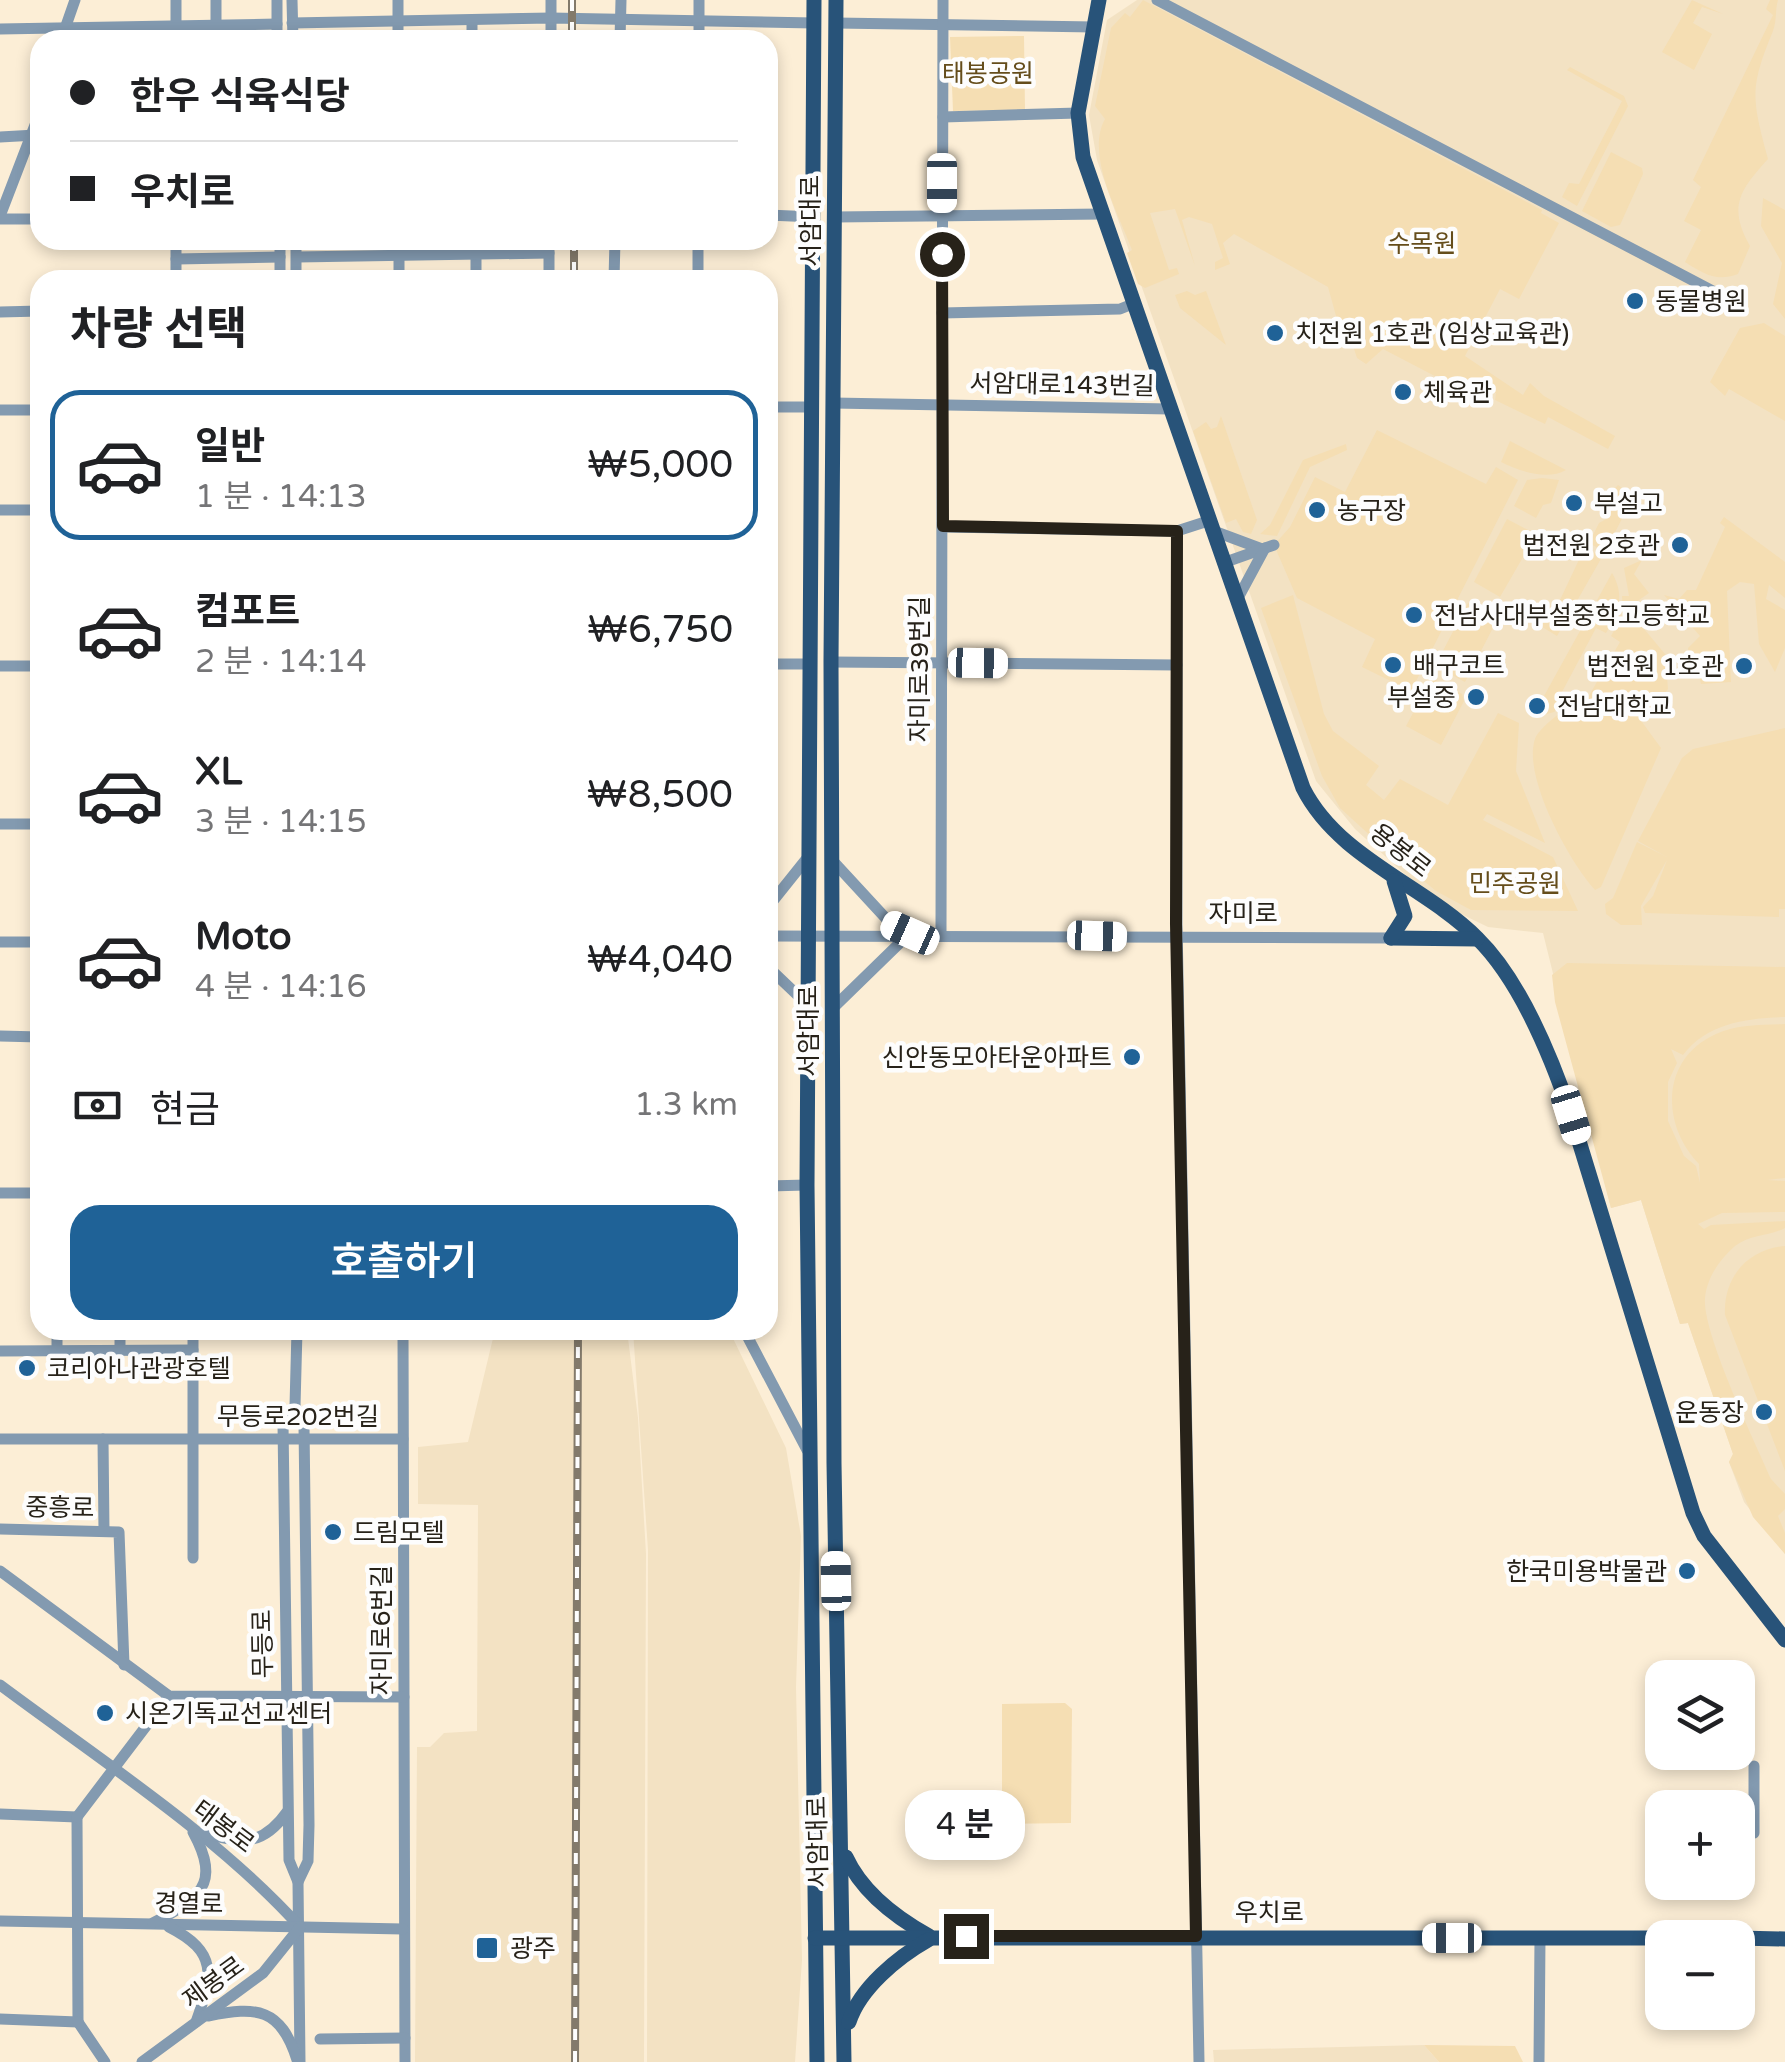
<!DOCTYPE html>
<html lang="ko">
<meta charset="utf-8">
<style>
body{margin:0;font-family:"Varela Round","Noto Sans KR",sans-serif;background:#f2f2f2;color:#202124;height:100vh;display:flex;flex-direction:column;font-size:38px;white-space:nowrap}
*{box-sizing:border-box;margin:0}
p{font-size:32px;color:#757577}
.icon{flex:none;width:55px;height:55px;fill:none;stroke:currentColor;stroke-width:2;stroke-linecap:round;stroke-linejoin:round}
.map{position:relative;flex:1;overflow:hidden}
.panel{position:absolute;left:30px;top:270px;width:748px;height:1070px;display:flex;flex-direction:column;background:#fff;border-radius:30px;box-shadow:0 5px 15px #0003}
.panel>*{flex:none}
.banner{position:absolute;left:30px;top:30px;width:748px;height:220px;border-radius:30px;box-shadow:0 5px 15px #0003;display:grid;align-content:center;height:220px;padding:0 40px;background:#fff}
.fabs{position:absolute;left:1645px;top:1660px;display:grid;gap:20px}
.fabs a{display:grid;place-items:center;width:110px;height:110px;border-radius:20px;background:#fff;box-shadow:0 5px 15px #0003;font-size:50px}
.end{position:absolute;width:45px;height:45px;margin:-22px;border:12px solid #272219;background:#fff;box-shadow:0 0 0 5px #fff}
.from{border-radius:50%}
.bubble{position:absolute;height:70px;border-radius:30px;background:#fff;box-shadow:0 5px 15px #0003;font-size:32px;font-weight:600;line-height:70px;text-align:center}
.car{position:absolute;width:30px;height:60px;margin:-30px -15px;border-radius:12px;box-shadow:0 0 8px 2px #0007;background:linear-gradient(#fff 24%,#345 0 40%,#fff 0 76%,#345 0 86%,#fff 0)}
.banner b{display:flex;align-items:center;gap:35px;height:95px;font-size:38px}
.banner b+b{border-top:2px solid #e0e0e0}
.banner i{width:25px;height:25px;background:#202124}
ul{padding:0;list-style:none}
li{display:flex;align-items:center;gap:30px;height:150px;margin:0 20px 15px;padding:0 20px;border:5px solid transparent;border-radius:30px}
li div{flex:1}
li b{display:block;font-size:38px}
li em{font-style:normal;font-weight:600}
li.active{border-color:#1f6297}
li>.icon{width:90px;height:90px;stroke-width:1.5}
h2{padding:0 40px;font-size:45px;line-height:120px}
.pay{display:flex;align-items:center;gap:25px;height:110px;padding:0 40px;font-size:38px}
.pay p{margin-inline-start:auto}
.action{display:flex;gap:20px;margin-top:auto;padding:20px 40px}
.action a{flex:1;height:115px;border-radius:30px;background:#1f6297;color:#fff;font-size:40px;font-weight:600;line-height:115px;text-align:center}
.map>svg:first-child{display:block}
</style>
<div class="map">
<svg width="1785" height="2062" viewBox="0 0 1785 2062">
<rect width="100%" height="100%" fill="#fceed6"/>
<!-- built -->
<g fill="#f3e2c3">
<polygon points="1137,0 1785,0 1785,1554 1744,1502 1729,1462 1733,1454 1688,1323 1680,1324 1641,1200 1611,1208 1543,933 1488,927 1455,911 1417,885 1355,829 1316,781 1097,160 1089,115 1107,20"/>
<polygon points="495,1330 627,1330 638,1418 646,1554 644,2062 415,2062 417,1747 430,1747 444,1733 477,1731 478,1505 418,1504 418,1447 468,1442"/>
<polygon points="633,1330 729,1330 786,1448 801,1536 796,1687 802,1960 795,2062 647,2062 648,1550"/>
<polygon points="1424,2045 1439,2062 1214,2062 1213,2050"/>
</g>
<!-- green -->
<g fill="#f5deb3">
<path d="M 1143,0 L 1542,210 L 1541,213 L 1559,223 L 1519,299 L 1500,289 L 1465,356 L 1523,395 L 1530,383 L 1544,396 L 1615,436 L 1608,449 L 1548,417 L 1545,424 L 1495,400 L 1496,393 L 1461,377 L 1452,385 L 1383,349 L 1366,364 L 1357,358 L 1345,322 L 1338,323 L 1328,287 L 1234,234 L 1223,243 L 1230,264 L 1215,270 L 1215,262 L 1223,258 L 1212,224 L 1189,217 L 1182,220 L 1195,266 L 1175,209 L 1150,213 L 1169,270 L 1177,268 L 1179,274 L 1145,288 L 1138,284 L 1127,253 L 1132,250 C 1119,214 1085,155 1105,119 L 1095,106 L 1111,28 L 1125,13 L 1130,17 Z"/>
<polygon points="1692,0 1723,14 1702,7 1693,23 1712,34 1694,70 1662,52"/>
<path d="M 1770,0 L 1778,0 C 1775,10 1777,20 1773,31 C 1749,89 1752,99 1768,159 C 1741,189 1727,206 1750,246 L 1738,274 C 1716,282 1704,274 1685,262 L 1701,230 L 1684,221 L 1701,187 L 1693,180 L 1773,15 L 1766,9 Z"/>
<polygon points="1024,36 1025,110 953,111 950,37"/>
<polygon points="1570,67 1624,96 1628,106 1577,206 1562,197 1569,183 1579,184 1622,101 1567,70"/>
<polygon points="1611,152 1642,168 1643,174 1620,225 1611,227 1582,211"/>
<polygon points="1763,198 1785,210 1785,319 1773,304 1782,263 1761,226"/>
<polygon points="1187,291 1195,295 1206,291 1226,345 1180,308 1175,295"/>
<polygon points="1764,323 1785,336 1785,421 1729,389 1725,396 1710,382 1740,328"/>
<polygon points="1221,416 1257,520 1251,534 1243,532 1236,519 1226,523 1193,431 1206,422 1211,429 1217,427"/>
<polygon points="1377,430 1486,484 1496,467 1518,480 1411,691 1362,667 1375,639 1297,598 1274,545 1290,527 1315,477 1345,492"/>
<path d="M 1510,441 L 1566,470 C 1547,481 1519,471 1501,462 Z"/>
<polygon points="1346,444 1347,450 1310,467 1277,536 1260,534 1270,525 1303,460"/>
<polygon points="1542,478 1559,480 1551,503 1543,505 1536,518 1514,506 1527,480"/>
<polygon points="1618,485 1633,497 1605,552 1589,543 1599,523 1610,517 1612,505 1605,499"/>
<polygon points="1724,517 1785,562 1785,598 1769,585 1766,599 1785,610 1785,648 1775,672 1759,644 1754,584 1740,582 1727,591 1731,682 1701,684 1699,675 1691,677 1688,648 1700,636 1664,595 1679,599 1687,590 1696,590 1725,527 1720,523"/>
<polygon points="1507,519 1530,531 1526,552 1500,597 1474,582"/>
<polygon points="1585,547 1602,557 1557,636 1539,625 1543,615 1551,619"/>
<path d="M 1642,560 L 1634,574 L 1649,593 L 1632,605 L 1635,618 L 1665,654 L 1668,689 L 1642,722 L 1661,748 L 1601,887 L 1595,890 C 1570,863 1522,776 1535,739 C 1539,727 1564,711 1574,701 L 1583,706 L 1620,642 L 1611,636 L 1623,615 L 1622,596 L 1629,596 L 1624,568 Z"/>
<path d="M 1612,573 C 1625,595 1619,612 1606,633 L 1596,628 L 1562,692 L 1569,698 L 1554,712 L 1540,716 L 1544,696 Z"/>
<polygon points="1293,595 1324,714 1333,731 1379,766 1366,785 1384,800 1400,779 1448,805 1498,713 1519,723 1516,771 1545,843 1487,814 1483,820 1553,857 1578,911 1471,910 1436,891 1398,860 1412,838 1395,858 1340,808 1322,776 1261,608"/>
<polygon points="1468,603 1498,618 1465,682 1435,666"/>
<polygon points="1432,678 1462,694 1464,701 1441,745 1406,726"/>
<polygon points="1785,728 1785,909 1779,909 1779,917 1645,913 1643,907 1653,896 1667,860 1641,906 1642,925 1621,925 1606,914 1605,904 1613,898 1637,842 1667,857 1638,841 1682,758 1693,749"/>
<path d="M 1567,963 L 1785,967 L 1785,1017 C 1747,1018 1707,1023 1683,1055 L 1671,1049 L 1677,1063 L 1668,1082 L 1668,1121 L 1684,1156 L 1696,1166 L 1700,1183 L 1699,1164 C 1661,1125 1660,1059 1716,1034 C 1737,1024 1762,1025 1785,1024 L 1785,1178 L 1767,1180 L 1785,1181 L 1785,1212 L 1722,1213 L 1698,1224 L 1704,1229 L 1711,1225 L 1785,1221 L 1785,1228 C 1768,1237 1751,1234 1735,1246 C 1720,1259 1707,1277 1705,1298 C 1702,1333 1755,1442 1771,1479 L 1785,1494 L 1785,1509 L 1778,1516 L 1785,1533 L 1785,1554 L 1753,1517 L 1729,1462 L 1733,1454 L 1688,1323 L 1680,1324 L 1641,1200 L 1611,1208 L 1555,1002 L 1552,975 Z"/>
<path d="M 1785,1246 L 1785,1471 L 1725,1315 C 1723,1277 1748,1249 1785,1246 Z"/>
<polygon points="1065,1703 1072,1709 1071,1823 1002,1824 1002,1704"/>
<polygon points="1424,2045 1515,2046 1523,2062 1439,2062"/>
</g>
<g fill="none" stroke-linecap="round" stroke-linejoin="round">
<!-- minor -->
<g stroke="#839ab0" stroke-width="11">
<polyline points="277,0 277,40"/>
<polyline points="292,0 293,40"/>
<polyline points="398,0 398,40"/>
<polyline points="699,0 699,40"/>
<polyline points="1157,0 1732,301"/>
<polyline points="472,21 472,40"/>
<polyline points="292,23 551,18 814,23"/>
<polyline points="836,23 1094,27"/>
<polyline points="216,25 216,0"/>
<polyline points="0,29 277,24"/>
<polyline points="61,40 75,0"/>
<polyline points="176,40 176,0"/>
<polyline points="551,40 551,0"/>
<polyline points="620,40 621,0"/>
<polyline points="943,117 1078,113"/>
<polyline points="0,137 36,135"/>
<polyline points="768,215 814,217"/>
<polyline points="0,216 40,112"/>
<polyline points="835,217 1102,214"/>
<polyline points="0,219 40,219"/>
<polyline points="176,240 176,280"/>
<polyline points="280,240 280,280"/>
<polyline points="296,240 296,280"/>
<polyline points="399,240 399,280"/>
<polyline points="476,240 476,280"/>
<polyline points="549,240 549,280"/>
<polyline points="297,257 549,253"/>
<polyline points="176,259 280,257"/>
<polyline points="614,280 615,240"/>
<polyline points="698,280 698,240"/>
<polyline points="0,312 40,311"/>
<polyline points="942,313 1120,309 1135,303"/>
<polyline points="833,403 1170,409"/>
<polyline points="768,407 813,407"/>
<polyline points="0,410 40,410"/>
<polyline points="0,510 40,510"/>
<polyline points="943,527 1177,531 1208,521"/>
<polyline points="1211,530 1262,549"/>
<polyline points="1177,531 1177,925 1199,2062"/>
<polyline points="1223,563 1274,545"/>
<polyline points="1237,600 1265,548"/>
<polyline points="831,662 1177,665"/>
<polyline points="768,664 811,664"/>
<polyline points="0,666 40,666"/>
<polyline points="0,824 40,824"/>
<polyline points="832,860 892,925 906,932"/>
<polyline points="768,907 808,857"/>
<polyline points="941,933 943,0"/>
<polyline points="768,936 1391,938"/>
<polyline points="0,942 40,942"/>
<polyline points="768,967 810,1007"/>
<polyline points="833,1008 910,933"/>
<polyline points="0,1036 40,1037"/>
<polyline points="768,1186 807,1185"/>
<polyline points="0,1193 40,1193"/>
<polyline points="57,1330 57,1351"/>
<polyline points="297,1330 295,1406 304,1426 309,1825 308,1861 298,1882"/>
<polyline points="403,1330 405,2062"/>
<polyline points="744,1330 807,1450"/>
<polyline points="120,1350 120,1330"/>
<polyline points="0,1351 193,1350"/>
<polyline points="295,1406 283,1424 289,1860 298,1882 300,2062"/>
<polyline points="0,1439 403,1439"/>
<polyline points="103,1439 104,1531"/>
<polyline points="0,1529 119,1532 124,1665"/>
<polyline points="193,1558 193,1330"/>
<polyline points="0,1571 169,1696 404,1697"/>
<path d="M 0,1685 C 99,1759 218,1836 300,1927"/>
<polyline points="0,1814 77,1817"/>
<polyline points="77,1817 78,2022"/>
<polyline points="77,1817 169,1696"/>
<path d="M 204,1833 C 242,1844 263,1846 287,1812"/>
<polyline points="1754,1833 1754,1766"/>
<polyline points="0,1921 403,1929"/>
<path d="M 153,1923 C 199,1899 222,1885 193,1832"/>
<path d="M 169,1927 C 218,1952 213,1975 196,2022"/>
<path d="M 208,2016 C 257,2006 281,2008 297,2060"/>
<polyline points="0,2019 78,2022"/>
<polyline points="78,2022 105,2062"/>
<polyline points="320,2039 405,2038"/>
<polyline points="142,2062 263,1973 300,1927"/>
<polyline points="1539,2062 1540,1938"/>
</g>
<!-- major -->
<g stroke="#285379" stroke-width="15">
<polyline points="814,0 807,1185 817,2062"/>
<polyline points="836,0 831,662 834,1463 844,2062"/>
<path d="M 1099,0 L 1078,113 L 1083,157 L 1303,788 C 1338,858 1424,885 1477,938 C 1520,980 1552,1059 1571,1115 L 1693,1513 L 1704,1536 L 1785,1640"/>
<polyline points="1391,938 1477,939"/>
<polyline points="1391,938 1405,916 1394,881"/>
<path d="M 846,1857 C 862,1892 895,1917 929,1936"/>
<polyline points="815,1938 1662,1938"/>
<polyline points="1738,1938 1785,1939"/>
<path d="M 849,2022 C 860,1988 898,1957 928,1940"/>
</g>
<!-- rail casing -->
<g stroke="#837a6b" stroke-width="8">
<g id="rail">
<polyline points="572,0 572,40"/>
<polyline points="574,240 574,280"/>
<polyline points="575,2062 578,1330"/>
</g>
</g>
<!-- rail -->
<use href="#rail" stroke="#fdfdfd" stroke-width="4" stroke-dasharray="11" stroke-linecap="butt"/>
</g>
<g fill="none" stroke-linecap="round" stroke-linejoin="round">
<!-- route -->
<polyline stroke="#272219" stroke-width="12" points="942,254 943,526 1177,531 1176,924 1196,1936 966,1936"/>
</g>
<!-- markers -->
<g fill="#1f6297" stroke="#fdfdfd" stroke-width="4">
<circle cx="1635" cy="301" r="10"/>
<circle cx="1275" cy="333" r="10"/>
<circle cx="1403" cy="392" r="10"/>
<circle cx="1574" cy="503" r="10"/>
<circle cx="1317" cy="510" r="10"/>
<circle cx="1680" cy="545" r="10"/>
<circle cx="1414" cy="615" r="10"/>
<circle cx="1393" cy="665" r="10"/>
<circle cx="1744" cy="666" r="10"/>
<circle cx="1476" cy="697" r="10"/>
<circle cx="1537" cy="706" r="10"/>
<circle cx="1132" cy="1057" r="10"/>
<circle cx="27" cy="1368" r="10"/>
<circle cx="1764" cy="1412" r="10"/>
<circle cx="333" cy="1532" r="10"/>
<circle cx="1687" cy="1571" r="10"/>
<circle cx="105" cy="1713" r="10"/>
<rect x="475" y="1936" width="24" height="24" rx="5"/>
</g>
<g text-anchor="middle" stroke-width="9" stroke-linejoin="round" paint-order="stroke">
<!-- park labels -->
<g font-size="25" fill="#654d1b" stroke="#fdfdfd">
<text x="988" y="82">태봉공원</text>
<text x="1422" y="252">수목원</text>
<text x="1515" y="892">민주공원</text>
</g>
<!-- street labels -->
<g font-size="25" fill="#272219" stroke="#fdfdfd">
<text transform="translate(810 221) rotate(-90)" y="9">서암대로</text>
<text transform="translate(1062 384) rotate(1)" y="9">서암대로143번길</text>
<text transform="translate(919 669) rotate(-90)" y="9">자미로39번길</text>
<text transform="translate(1401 850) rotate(38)" y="9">용봉로</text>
<text x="1243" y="922">자미로</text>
<text transform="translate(808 1031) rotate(-90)" y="9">서암대로</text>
<text x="298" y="1425">무등로202번길</text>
<text transform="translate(60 1507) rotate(1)" y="9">중흥로</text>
<text transform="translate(381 1630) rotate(-90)" y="9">자미로6번길</text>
<text transform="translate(262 1644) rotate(-91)" y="9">무등로</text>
<text transform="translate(224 1826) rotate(37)" y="9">태봉로</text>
<text transform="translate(817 1842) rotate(-91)" y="9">서암대로</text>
<text transform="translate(189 1903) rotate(1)" y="9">경열로</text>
<text x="1269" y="1921">우치로</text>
<text transform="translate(213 1982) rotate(-36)" y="9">제봉로</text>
</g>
<!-- poi labels -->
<g font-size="25" fill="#272219" stroke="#fdfdfd" text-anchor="start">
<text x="1655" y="310">동물병원</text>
<text x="1295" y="342">치전원 1호관 (임상교육관)</text>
<text x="1423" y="401">체육관</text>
<text x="1594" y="512">부설고</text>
<text x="1337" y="519">농구장</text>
<text x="1660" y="554" text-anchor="end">법전원 2호관</text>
<text x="1434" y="624">전남사대부설중학고등학교</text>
<text x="1413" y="674">배구코트</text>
<text x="1724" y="675" text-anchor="end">법전원 1호관</text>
<text x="1456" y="706" text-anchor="end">부설중</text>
<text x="1557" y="715">전남대학교</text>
<text x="1112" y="1066" text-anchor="end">신안동모아타운아파트</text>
<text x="47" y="1377">코리아나관광호텔</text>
<text x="1744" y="1421" text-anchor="end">운동장</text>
<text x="353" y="1541">드림모텔</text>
<text x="1667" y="1580" text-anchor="end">한국미용박물관</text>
<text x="125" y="1722">시온기독교선교센터</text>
<text x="510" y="1957">광주</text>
</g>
</g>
</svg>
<div class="fabs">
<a><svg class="icon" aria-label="layers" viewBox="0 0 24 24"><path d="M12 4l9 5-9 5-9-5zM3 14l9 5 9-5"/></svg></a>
<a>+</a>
<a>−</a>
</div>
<i class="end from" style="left:942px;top:254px"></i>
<i class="end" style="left:966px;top:1936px"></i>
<div class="bubble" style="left:905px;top:1790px;width:120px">4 분</div>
<i class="car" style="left:942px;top:183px;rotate:180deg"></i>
<i class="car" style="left:978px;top:663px;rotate:91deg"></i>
<i class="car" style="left:910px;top:933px;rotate:294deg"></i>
<i class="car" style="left:1097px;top:936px;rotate:92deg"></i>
<i class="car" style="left:1571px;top:1115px;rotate:163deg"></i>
<i class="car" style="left:836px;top:1581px;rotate:359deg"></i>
<i class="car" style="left:1452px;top:1938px;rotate:270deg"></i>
<div class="banner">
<b><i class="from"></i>한우 식육식당</b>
<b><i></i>우치로</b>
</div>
<section class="panel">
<h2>차량 선택</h2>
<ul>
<li class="active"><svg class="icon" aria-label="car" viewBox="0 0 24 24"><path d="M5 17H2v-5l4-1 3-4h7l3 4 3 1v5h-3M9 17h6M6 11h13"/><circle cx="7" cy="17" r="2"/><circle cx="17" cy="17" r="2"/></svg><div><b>일반</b><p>1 분 · 14:13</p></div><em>₩5,000</em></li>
<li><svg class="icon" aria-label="car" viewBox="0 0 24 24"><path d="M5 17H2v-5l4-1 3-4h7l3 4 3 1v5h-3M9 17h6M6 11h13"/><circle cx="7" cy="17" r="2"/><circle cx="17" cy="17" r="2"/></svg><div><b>컴포트</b><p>2 분 · 14:14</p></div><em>₩6,750</em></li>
<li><svg class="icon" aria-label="car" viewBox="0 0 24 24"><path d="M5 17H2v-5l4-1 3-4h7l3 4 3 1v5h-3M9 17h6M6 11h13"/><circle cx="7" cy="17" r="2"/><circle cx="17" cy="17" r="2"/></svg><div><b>XL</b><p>3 분 · 14:15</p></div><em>₩8,500</em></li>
<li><svg class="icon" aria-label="car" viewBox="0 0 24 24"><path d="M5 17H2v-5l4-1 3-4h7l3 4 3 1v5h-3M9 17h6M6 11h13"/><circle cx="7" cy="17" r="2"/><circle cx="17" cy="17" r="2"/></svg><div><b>Moto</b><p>4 분 · 14:16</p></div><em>₩4,040</em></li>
</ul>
<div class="pay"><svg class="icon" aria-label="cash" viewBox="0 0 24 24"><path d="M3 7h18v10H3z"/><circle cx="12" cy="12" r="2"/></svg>현금<p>1.3 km</p></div>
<div class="action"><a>호출하기</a></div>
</section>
</div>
